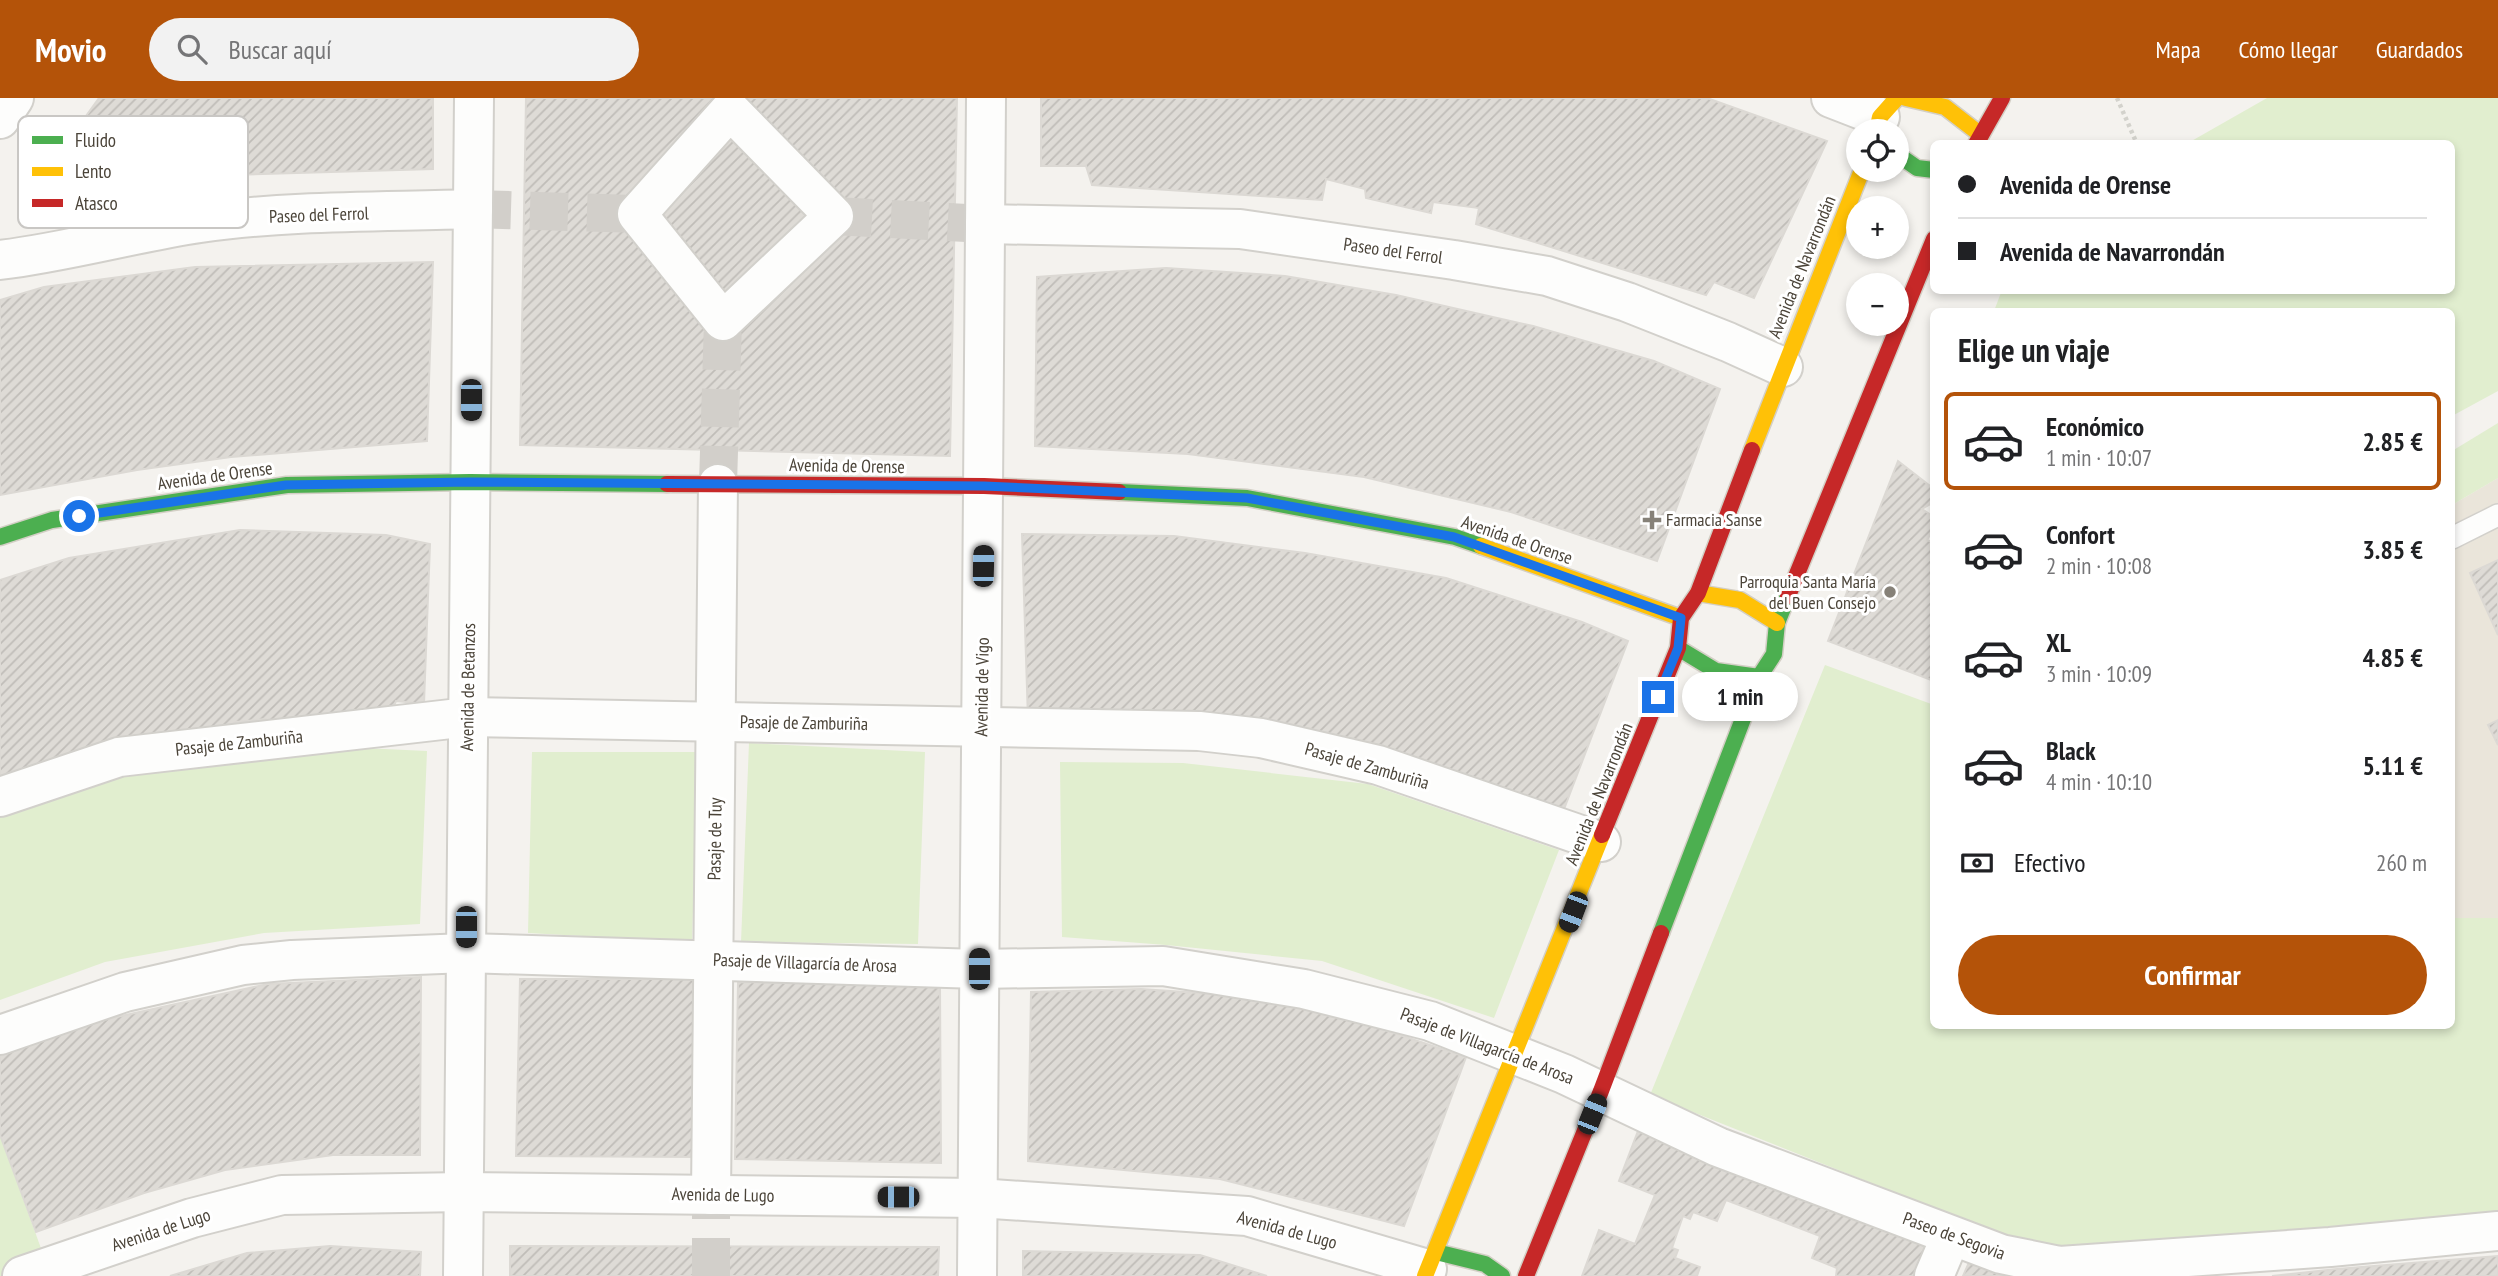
<!DOCTYPE html>
<html lang="es">
<meta charset="utf-8">
<style>
body{margin:0;font-family:"PT Sans Narrow",sans-serif;background:#f2f2f2;color:#202124;height:100vh;display:flex;flex-direction:column;font-size:26px;white-space:nowrap}
*{box-sizing:border-box;margin:0}
p{font-size:23px;color:#757577}
.icon{flex:none;width:38px;height:38px;fill:none;stroke:currentColor;stroke-width:2;stroke-linecap:round;stroke-linejoin:round}
.map{position:relative;flex:1;overflow:hidden}
.drawer{position:absolute;left:1930px;top:210px;width:525px;height:721px;display:flex;flex-direction:column;background:#fff;border-radius:10px;box-shadow:0 4px 10px #0003}
.drawer>*{flex:none}
.hud{position:absolute;left:1930px;top:42px;width:525px;height:154px;border-radius:10px;box-shadow:0 4px 10px #0003;display:grid;align-content:center;height:154px;padding:0 28px;background:#fff}
.buttons{position:absolute;left:1846px;top:21px;display:grid;gap:14px}
.buttons a{display:grid;place-items:center;width:63px;height:63px;border-radius:50%;background:#fff;box-shadow:0 4px 10px #0003;font-size:35px}
.end{position:absolute;width:32px;height:32px;margin:-16px;border:9px solid #1a73e8;background:#fff;box-shadow:0 0 0 4px #fff}
.from{border-radius:50%}
.bubble{position:absolute;height:49px;border-radius:24px;background:#fff;box-shadow:0 4px 10px #0003;font-size:23px;font-weight:700;line-height:49px;text-align:center}
.car{position:absolute;width:21px;height:42px;margin:-21px -10px;border-radius:9px;box-shadow:0 0 5px 2px #0007;background:linear-gradient(#222 24%,#8ab4d8 0 40%,#222 0 76%,#8ab4d8 0 86%,#222 0)}
.hud b{display:flex;align-items:center;gap:24px;height:66px;font-size:26px}
.hud b+b{border-top:2px solid #e0e0e0}
.hud i{width:18px;height:18px;background:#202124}
ul{padding:0;list-style:none}
li{display:flex;align-items:center;gap:21px;height:98px;margin:0 14px 10px;padding:0 14px;border:4px solid transparent;border-radius:10px}
li div{flex:1}
li b{display:block;font-size:26px}
li em{font-style:normal;font-weight:700}
li.current{border-color:#b45309}
li>.icon{width:63px;height:63px;stroke-width:1.5}
h2{padding:0 28px;font-size:32px;line-height:84px}
.pay{display:flex;align-items:center;gap:18px;height:77px;padding:0 28px;font-size:26px}
.pay p{margin-inline-start:auto}
.cta{display:flex;gap:14px;margin-top:auto;padding:14px 28px}
.cta a{flex:1;height:80px;border-radius:42px;background:#b45309;color:#fff;font-size:28px;font-weight:700;line-height:80px;text-align:center}
header{display:flex;align-items:center;gap:42px;box-sizing:border-box;height:98px;padding:0 35px;background:#b45309;color:#fff}
header strong{font-size:33px}
nav{display:flex;gap:38px;margin-inline-start:auto;font-size:24px}
.search{width:490px;height:63px;background:#f2f2f2;display:flex;align-items:center;gap:18px;box-sizing:border-box;padding:0 24px;border-radius:38px;color:#757577;font-size:26px}
.map>svg:first-child{display:block}
</style>
<header>
<strong>Movio</strong>
<div class="search"><svg class="icon" aria-label="search" viewBox="0 0 24 24"><circle cx="10" cy="10" r="6"/><path d="M15 15l6 6"/></svg>Buscar aquí</div>
<nav><a>Mapa</a><a>Cómo llegar</a><a>Guardados</a></nav>
</header>
<div class="map">
<svg width="2498" height="1178" viewBox="0 0 2498 1178">
<defs>
<pattern id="building-hatch" width="6" height="6" patternUnits="userSpaceOnUse" patternTransform="scale(1.75)"><rect width="6" height="6" fill="#dedbd6"/><path d="M-1 1l2-2M0 6l6-6M5 7l2-2" fill="none" stroke="#c0bdb8"/></pattern>
</defs>
<rect width="100%" height="100%" fill="#f4f2ee"/>
<!-- education -->
<polygon fill="#eae5da" points="2498,380 2498,820 2452,820 2452,407"/>
<!-- green -->
<g fill="#e1eecf">
<polygon points="2267,0 2498,0 2498,293 2452,318 2452,214 1994,213 2002,192 2452,192 2452,46 2188,45"/>
<polygon points="2498,325 2498,380 2452,407 2452,353"/>
<polygon points="1825,567 1934,607 1934,928 2452,928 2452,820 2498,820 2498,1118 2042,1153 1650,997"/>
<polygon points="749,645 925,654 918,846 741,844"/>
<polygon points="363,650 427,653 420,826 264,835 105,864 0,902 0,709 50,691 249,658"/>
<polygon points="532,654 698,654 692,844 528,835"/>
<polygon points="1060,664 1183,665 1368,686 1559,752 1494,920 1322,863 1166,847 1062,839"/>
<polygon points="0,1037 51,1178 0,1178"/>
</g>
<!-- building -->
<g fill="url(#building-hatch)" stroke="#dcd9d4" stroke-width="2">
<polygon points="99,0 433,0 433,71 232,77 21,108"/>
<polygon points="526,0 957,0 950,358 520,347"/>
<polygon points="1041,0 1707,0 1827,43 1754,200 1714,184 1706,197 1476,126 1479,110 1433,104 1431,115 1366,100 1365,91 1326,81 1322,102 1092,87 1086,68 1041,68"/>
<polygon points="433,164 427,343 231,359 137,372 0,397 0,202 44,189 195,169"/>
<polygon points="1166,170 1285,178 1396,197 1533,228 1654,263 1720,291 1657,463 1511,414 1364,379 1188,356 1035,348 1037,179"/>
<polygon points="1898,363 1934,391 1934,404 1922,411 1934,419 1934,430 1927,442 1934,445 1934,583 1828,543"/>
<polygon points="240,432 386,437 430,446 424,606 396,603 391,615 279,626 265,621 236,624 215,635 23,677 0,677 0,482 69,460"/>
<polygon points="1022,436 1174,438 1305,455 1446,480 1582,524 1628,543 1561,719 1165,624 1028,622"/>
<polygon points="2498,462 2498,537 2470,475"/>
<polygon points="2498,622 2498,647 2488,627"/>
<polygon points="421,879 420,1057 333,1057 225,1072 144,1095 36,1134 0,1037 0,958 89,925 268,886"/>
<polygon points="520,881 702,881 697,1059 516,1058"/>
<polygon points="738,884 940,888 941,1065 735,1061"/>
<polygon points="1141,891 1244,898 1361,924 1466,959 1404,1128 1220,1081 1028,1063 1031,894"/>
<polygon points="1641,1025 1935,1139 1920,1178 1836,1178 1837,1170 1812,1160 1820,1138 1726,1102 1717,1123 1693,1114 1690,1121 1683,1118 1672,1150 1678,1152 1675,1160 1700,1169 1697,1178 1582,1178 1599,1132 1635,1146 1655,1097 1619,1083"/>
<polygon points="330,1148 421,1154 420,1178 170,1178 247,1155"/>
<polygon points="510,1148 939,1149 938,1178 510,1178"/>
<polygon points="1023,1153 1200,1157 1267,1178 1023,1178"/>
<polygon points="2498,1158 2498,1178 2272,1178 2337,1171"/>
<polygon points="1970,1162 2017,1178 1963,1178"/>
</g>
<g fill="none" stroke-linecap="round" stroke-linejoin="round">
<!-- street-tunnel -->
<g stroke="#d2cfca" stroke-width="38" stroke-dasharray="38 19" stroke-linecap="butt">
<polyline points="473,111 637,116"/>
<polyline points="834,118 985,126"/>
<polyline points="718,386 723,223"/>
<polyline points="711,1178 711,1097"/>
</g>
<!-- lane casing -->
<g stroke="#d2d0cb" stroke-width="24">
<polyline id="lane" points="2452,440 2498,417"/>
</g>
<!-- street casing -->
<g stroke="#d2d0cb" stroke-width="42">
<g id="street">
<polyline points="1831,0 1880,19"/>
<polygon points="730,12 834,118 723,223 637,116"/>
<polyline points="0,21 14,0"/>
<polyline points="985,126 1240,131 1454,162 1547,178 1627,204 1728,244 1783,269"/>
<path d="M 0,162 C 67,154 133,135 200,125 C 288,112 384,114 473,111"/>
<polyline points="0,699 119,659 468,619 1199,633 1261,640 1378,667 1601,744"/>
<polyline points="0,937 125,894 243,867 292,862 466,855 979,871 1163,868 1304,891 1430,923 1564,976 1718,1049 2001,1156 2060,1168 2330,1149 2498,1133"/>
<polyline points="711,1097 718,386"/>
<polyline points="22,1178 192,1120 282,1097 464,1094 978,1100 1247,1118 1427,1171"/>
<polyline points="463,1178 474,0"/>
<polyline points="977,1178 986,0"/>
<polyline points="1934,1178 1951,1138"/>
</g>
</g>
<!-- fast casing -->
<g stroke="#d3cfc5" stroke-width="19">
<g id="fast">
<polyline points="1897,56 1917,70 1934,72"/>
<polyline points="1119,394 1247,400 1455,439 1481,448"/>
<polyline points="0,439 52,422 287,387 470,384 667,386"/>
<polyline points="1678,550 1716,573 1759,579"/>
<polyline points="1661,835 1759,579 1774,556 1777,525 1788,498"/>
<polyline points="1436,1154 1485,1166 1502,1178"/>
</g>
</g>
<!-- slow casing -->
<g stroke="#d3cfc5" stroke-width="19">
<g id="slow">
<polyline points="1906,0 1945,9 1981,37"/>
<polyline points="1877,33 1880,19 1897,0"/>
<polyline points="1752,352 1862,72"/>
<polyline points="1481,448 1681,520"/>
<polyline points="1698,495 1740,502 1777,525"/>
<polyline points="1425,1178 1602,737"/>
</g>
</g>
<!-- jam casing -->
<g stroke="#d3cfc5" stroke-width="19">
<g id="jam">
<polyline points="1976,46 2002,0"/>
<polyline points="667,386 984,388 1119,394"/>
<polyline points="1788,498 1934,141"/>
<polyline points="1602,737 1678,550 1681,520 1698,495 1752,352"/>
<polyline points="1526,1178 1601,993 1661,835"/>
</g>
</g>
<!-- path -->
<polyline stroke="#d3d2cc" stroke-width="4.5" stroke-dasharray="3.5 3.5" stroke-linecap="butt" points="2117,0 2137,46"/>
<!-- lane -->
<use href="#lane" stroke="#fdfdfc" stroke-width="21"/>
<!-- street -->
<use href="#street" stroke="#fdfdfc" stroke-width="38"/>
<!-- fast -->
<use href="#fast" stroke="#4caf50" stroke-width="16"/>
<!-- slow -->
<use href="#slow" stroke="#ffc107" stroke-width="16"/>
<!-- jam -->
<use href="#jam" stroke="#c62828" stroke-width="16"/>
</g>
<g fill="none" stroke-linecap="round" stroke-linejoin="round">
<!-- route -->
<polyline stroke="#1a73e8" stroke-width="9" points="79,418 286,387 470,384 984,388 1247,400 1454,439 1681,520 1678,550 1658,599"/>
</g>
<!-- markers -->
<g fill="#868178" stroke="#fff" stroke-width="2.5">
<path d="M1648.5 411.5h7v7h7v7h-7v7h-7v-7h-7v-7h7z"/>
<circle cx="1890" cy="494" r="7"/>
</g>
<g text-anchor="middle" stroke-width="6" stroke-linejoin="round" paint-order="stroke">
<!-- street labels -->
<g font-size="18" fill="#4b4439" stroke="#fff">
<text transform="translate(319 117) rotate(-2)" y="6">Paseo del Ferrol</text>
<text transform="translate(1393 153) rotate(8)" y="6">Paseo del Ferrol</text>
<text transform="translate(1802 169) rotate(-68)" y="6">Avenida de Navarrondán</text>
<text transform="translate(847 368) rotate(1)" y="6">Avenida de Orense</text>
<text transform="translate(215 378) rotate(-8)" y="6">Avenida de Orense</text>
<text transform="translate(1517 442) rotate(19)" y="6">Avenida de Orense</text>
<text transform="translate(468 589) rotate(-89)" y="6">Avenida de Betanzos</text>
<text transform="translate(982 589) rotate(-89)" y="6">Avenida de Vigo</text>
<text transform="translate(804 625) rotate(1)" y="6">Pasaje de Zamburiña</text>
<text transform="translate(239 645) rotate(-6)" y="6">Pasaje de Zamburiña</text>
<text transform="translate(1367 668) rotate(16)" y="6">Pasaje de Zamburiña</text>
<text transform="translate(1599 696) rotate(-68)" y="6">Avenida de Navarrondán</text>
<text transform="translate(715 741) rotate(-89)" y="6">Pasaje de Tuy</text>
<text transform="translate(805 865) rotate(2)" y="6">Pasaje de Villagarcía de Arosa</text>
<text transform="translate(1487 948) rotate(21)" y="6">Pasaje de Villagarcía de Arosa</text>
<text transform="translate(723 1097) rotate(1)" y="6">Avenida de Lugo</text>
<text transform="translate(161 1132) rotate(-18)" y="6">Avenida de Lugo</text>
<text transform="translate(1287 1132) rotate(15)" y="6">Avenida de Lugo</text>
<text transform="translate(1954 1138) rotate(20)" y="6">Paseo de Segovia</text>
</g>
<!-- poi labels -->
<g font-size="18" fill="#4b4439" stroke="#fff" text-anchor="start">
<text x="1666" y="428">Farmacia Sanse</text>
<text x="1876" y="490" text-anchor="end">Parroquia Santa María<tspan x="1876" dy="21">del Buen Consejo</tspan></text>
</g>
</g>
<!-- legend -->
<rect x="18" y="18" width="230" height="112" rx="10" fill="#fff" stroke="#c9c7c4" stroke-width="2"/>
<rect x="32" y="38" width="31" height="8" fill="#4caf50"/>
<rect x="32" y="69" width="31" height="9" fill="#ffc107"/>
<rect x="32" y="101" width="31" height="8" fill="#c62828"/>
<g font-size="19" fill="#4b4439">
<text x="75" y="49">Fluido</text>
<text x="75" y="80">Lento</text>
<text x="75" y="112">Atasco</text>
</g>
</svg>
<div class="buttons">
<a><svg class="icon" aria-label="locate" viewBox="0 0 24 24"><circle cx="12" cy="12" r="6"/><path d="M12 2v4M12 18v4M2 12h4M18 12h4"/></svg></a>
<a>+</a>
<a>−</a>
</div>
<i class="end from" style="left:79px;top:418px"></i>
<i class="end" style="left:1658px;top:599px"></i>
<div class="bubble" style="left:1682px;top:574px;width:116px">1 min</div>
<i class="car" style="left:471px;top:302px;rotate:180deg"></i>
<i class="car" style="left:983px;top:468px;rotate:1deg"></i>
<i class="car" style="left:1573px;top:814px;rotate:201deg"></i>
<i class="car" style="left:466px;top:829px;rotate:180deg"></i>
<i class="car" style="left:979px;top:871px;rotate:0deg"></i>
<i class="car" style="left:1592px;top:1016px;rotate:22deg"></i>
<i class="car" style="left:898px;top:1099px;rotate:270deg"></i>
<div class="hud">
<b><i class="from"></i>Avenida de Orense</b>
<b><i></i>Avenida de Navarrondán</b>
</div>
<section class="drawer">
<h2>Elige un viaje</h2>
<ul>
<li class="current"><svg class="icon" aria-label="car" viewBox="0 0 24 24"><path d="M5 17H2v-5l4-1 3-4h7l3 4 3 1v5h-3M9 17h6M6 11h13"/><circle cx="7" cy="17" r="2"/><circle cx="17" cy="17" r="2"/></svg><div><b>Económico</b><p>1 min · 10:07</p></div><em>2.85 €</em></li>
<li><svg class="icon" aria-label="car" viewBox="0 0 24 24"><path d="M5 17H2v-5l4-1 3-4h7l3 4 3 1v5h-3M9 17h6M6 11h13"/><circle cx="7" cy="17" r="2"/><circle cx="17" cy="17" r="2"/></svg><div><b>Confort</b><p>2 min · 10:08</p></div><em>3.85 €</em></li>
<li><svg class="icon" aria-label="car" viewBox="0 0 24 24"><path d="M5 17H2v-5l4-1 3-4h7l3 4 3 1v5h-3M9 17h6M6 11h13"/><circle cx="7" cy="17" r="2"/><circle cx="17" cy="17" r="2"/></svg><div><b>XL</b><p>3 min · 10:09</p></div><em>4.85 €</em></li>
<li><svg class="icon" aria-label="car" viewBox="0 0 24 24"><path d="M5 17H2v-5l4-1 3-4h7l3 4 3 1v5h-3M9 17h6M6 11h13"/><circle cx="7" cy="17" r="2"/><circle cx="17" cy="17" r="2"/></svg><div><b>Black</b><p>4 min · 10:10</p></div><em>5.11 €</em></li>
</ul>
<div class="pay"><svg class="icon" aria-label="cash" viewBox="0 0 24 24"><path d="M3 7h18v10H3z"/><circle cx="12" cy="12" r="2"/></svg>Efectivo<p>260 m</p></div>
<div class="cta"><a>Confirmar</a></div>
</section>
</div>
